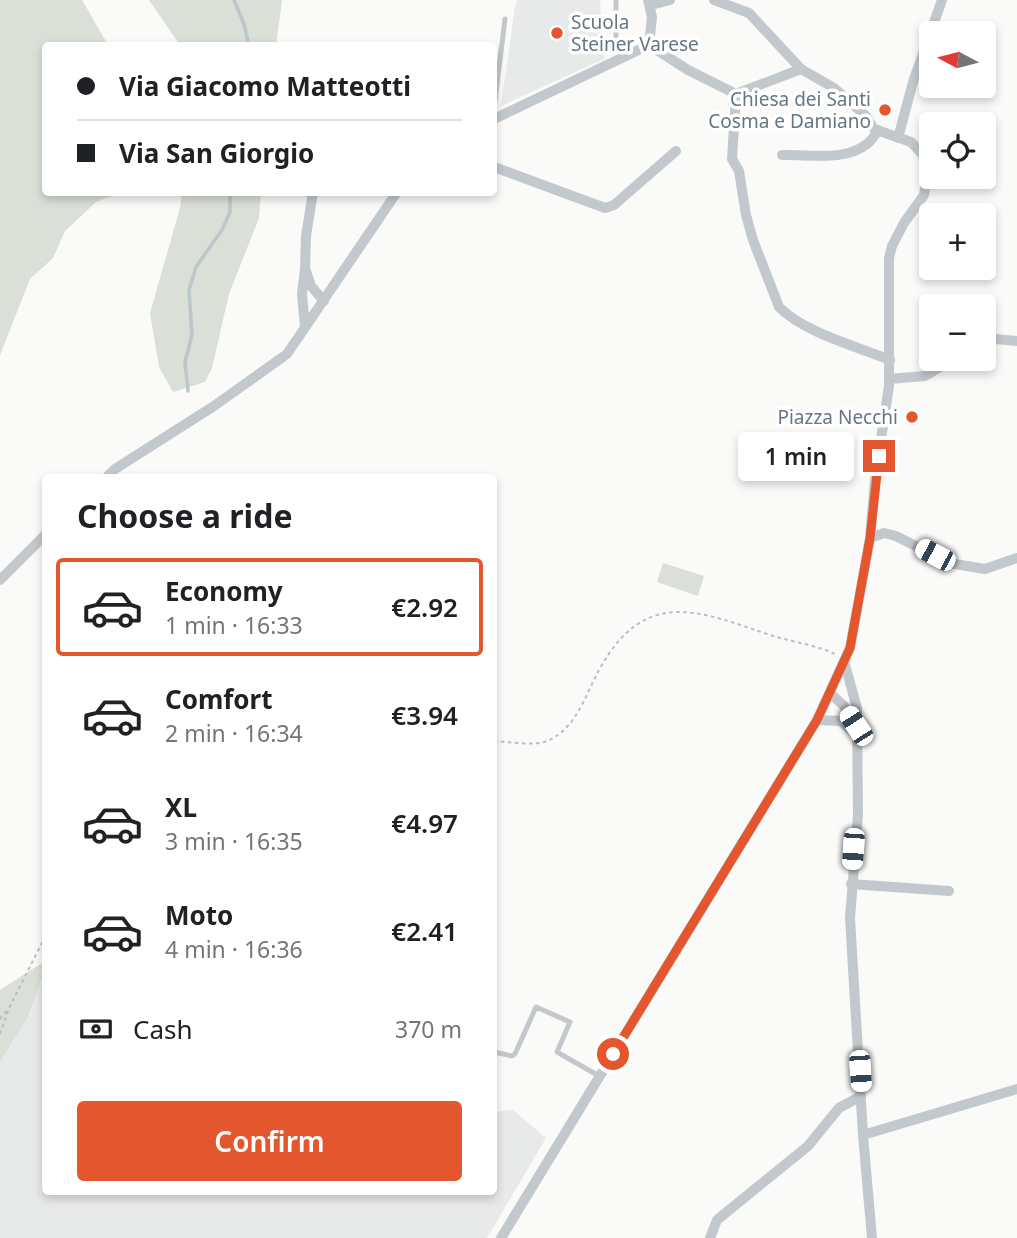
<!DOCTYPE html>
<meta charset="utf-8">
<style>
body{margin:0;font-family:"Noto Sans",sans-serif;background:#f6f6f6;color:#202124;height:100vh;display:flex;flex-direction:column;font-size:26px;white-space:nowrap}
*{box-sizing:border-box;margin:0}
p{font-size:23px;color:#757577}
.icon{flex:none;width:38px;height:38px;fill:none;stroke:currentColor;stroke-width:2;stroke-linecap:round;stroke-linejoin:round}
.map{position:relative;flex:1;overflow:hidden}
.side{position:absolute;left:42px;top:474px;width:455px;height:721px;display:flex;flex-direction:column;background:#fff;border-radius:7px;box-shadow:0 4px 10px #0003}
.side>*{flex:none}
.banner{position:absolute;left:42px;top:42px;width:455px;height:154px;border-radius:7px;box-shadow:0 4px 10px #0003;display:grid;align-content:center;height:154px;padding:0 35px;background:#fff}
.needle{width:46px;rotate:277deg}
.buttons{position:absolute;left:919px;top:21px;display:grid;gap:14px}
.buttons a{display:grid;place-items:center;width:77px;height:77px;border-radius:7px;background:#fff;box-shadow:0 4px 10px #0003;font-size:35px}
.end{position:absolute;width:32px;height:32px;margin:-16px;border:9px solid #e4572e;background:#fff;box-shadow:0 0 0 4px #fff}
.from{border-radius:50%}
.bubble{position:absolute;height:49px;border-radius:7px;background:#fff;box-shadow:0 4px 10px #0003;font-size:23px;font-weight:600;line-height:49px;text-align:center}
.car{position:absolute;width:21px;height:42px;margin:-21px -10px;border-radius:9px;box-shadow:0 0 5px 2px #0007;background:linear-gradient(#fff 24%,#345 0 40%,#fff 0 76%,#345 0 86%,#fff 0)}
.banner b{display:flex;align-items:center;gap:24px;height:66px;font-size:26px}
.banner b+b{border-top:2px solid #e0e0e0}
.banner i{width:18px;height:18px;background:#202124}
ul{padding:0;list-style:none}
li{display:flex;align-items:center;gap:21px;height:98px;margin:0 14px 10px;padding:0 21px;border:4px solid transparent;border-radius:7px}
li div{flex:1}
li b{display:block;font-size:26px}
li em{font-style:normal;font-weight:600}
li.current{border-color:#e4572e}
li>.icon{width:63px;height:63px;stroke-width:1.5}
h2{padding:0 35px;font-size:32px;line-height:84px}
.pay{display:flex;align-items:center;gap:18px;height:77px;padding:0 35px;font-size:26px}
.pay p{margin-inline-start:auto}
.action{display:flex;gap:14px;margin-top:auto;padding:14px 35px}
.action a{flex:1;height:80px;border-radius:7px;background:#e4572e;color:#fff;font-size:28px;font-weight:600;line-height:80px;text-align:center}
.map>svg:first-child{display:block}
</style>
<div class="map">
<svg width="1017" height="1238" viewBox="0 0 1017 1238">
<rect width="100%" height="100%" fill="#fafaf8"/>
<!-- built -->
<g fill="#e8e9e9">
<polygon points="518,0 600,0 604,59 501,106 515,7"/>
<polygon points="45,969 46,1192 494,1192 494,1112 513,1110 546,1138 487,1238 0,1238 0,1062 28,1017"/>
</g>
<!-- green -->
<g fill="#dadfd7">
<polygon points="0,0 82,0 108,45 46,46 46,192 119,193 96,202 65,231 53,258 30,279 0,355"/>
<polygon points="149,0 282,0 276,45 180,45"/>
<polygon points="182,193 261,193 259,218 229,294 212,368 205,382 173,392 159,367 150,313 180,208"/>
<polygon points="663,563 704,576 698,596 657,582"/>
<polygon points="45,961 45,969 28,1017 0,1062 0,990"/>
</g>
<g fill="none" stroke-linecap="round" stroke-linejoin="round">
<!-- stream -->
<g stroke="#bbc7cb" stroke-width="3.5">
<polyline points="234,0 244,24 249,46"/>
<polyline points="188,391 185,362 192,335 189,290 196,267 222,230 230,212 230,192"/>
</g>
<!-- path -->
<g stroke="#bbbfc2" stroke-width="2" stroke-dasharray="3.5 3.5" stroke-linecap="butt">
<path d="M 494,741 C 507,742 536,746 547,741 C 576,729 585,696 599,670 C 645,586 699,611 773,636 C 793,642 816,645 835,654"/>
<polyline points="0,1019 8,1009"/>
<polyline points="0,1034 9,1008 46,935"/>
</g>
<!-- service -->
<g stroke="#c3c8cc" stroke-width="5">
<polyline points="616,37 616,0"/>
<polyline points="494,109 505,19"/>
<polyline points="494,1052 512,1056 515,1054 536,1007 570,1022 557,1052 599,1076"/>
</g>
<!-- minor -->
<g stroke="#c3c8cc" stroke-width="10">
<polyline points="651,5 670,0"/>
<polyline points="649,45 688,70 736,94 801,69"/>
<path d="M 736,94 L 732,159 L 739,171 L 746,215 L 753,240 L 779,307 C 805,333 856,346 890,360"/>
<polyline points="494,119 649,45 652,17 648,0"/>
<polyline points="898,138 913,82 942,0"/>
<path d="M 782,155 C 809,154 844,162 867,144 C 871,141 875,135 878,130"/>
<polyline points="494,167 605,208 614,205 676,151"/>
<polyline points="306,271 311,286 324,301"/>
<polyline points="305,327 302,294 305,269 306,236 313,192"/>
<polyline points="984,338 1017,341"/>
<polyline points="889,379 925,376 954,359"/>
<polyline points="106,478 115,469 214,406 287,354 397,192"/>
<polyline points="870,538 884,533 896,536 949,563 985,569 1017,558"/>
<polyline points="0,580 46,534"/>
<polyline points="844,661 857,708 858,815 850,918 863,1135 872,1238"/>
<polyline points="831,694 844,706 856,726"/>
<polyline points="817,720 841,721 856,735"/>
<polyline points="851,884 949,891"/>
<polyline points="863,1135 1017,1089"/>
<polyline points="501,1238 817,720 850,648 870,538 875,479 889,386 889,258 892,246 904,223 924,195 928,169 924,156 911,142 874,129 866,116 834,88 801,69 749,13 714,0"/>
<polyline points="710,1238 717,1220 808,1146 839,1108 861,1096"/>
</g>
</g>
<g fill="none" stroke-linecap="round" stroke-linejoin="round">
<!-- route -->
<polyline stroke="#e4572e" stroke-width="9" points="613,1054 817,720 850,648 870,538 879,456"/>
</g>
<!-- markers -->
<g fill="#e4572e" stroke="#fff" stroke-width="2.5">
<circle cx="557" cy="33" r="7"/>
<circle cx="885" cy="110" r="7"/>
<circle cx="912" cy="417" r="7"/>
</g>
<g text-anchor="middle" stroke-width="7" stroke-linejoin="round" paint-order="stroke">
<!-- poi labels -->
<g font-size="19" fill="#657683" stroke="#fff" text-anchor="end">
<text x="571" y="29" text-anchor="start">Scuola<tspan x="571" dy="22">Steiner Varese</tspan></text>
<text x="871" y="106">Chiesa dei Santi<tspan x="871" dy="22">Cosma e Damiano</tspan></text>
<text x="898" y="424">Piazza Necchi</text>
</g>
</g>
</svg>
<div class="buttons">
<a><svg class="needle" viewBox="-14 -14 28 28"><path d="M0-13l5 13h-10z" fill="#e53935"/><path d="M0 13l5-13h-10z" fill="#757577"/></svg></a>
<a><svg class="icon" aria-label="locate" viewBox="0 0 24 24"><circle cx="12" cy="12" r="6"/><path d="M12 2v4M12 18v4M2 12h4M18 12h4"/></svg></a>
<a>+</a>
<a>−</a>
</div>
<i class="end from" style="left:613px;top:1054px"></i>
<i class="end" style="left:879px;top:456px"></i>
<div class="bubble" style="left:738px;top:432px;width:116px">1 min</div>
<i class="car" style="left:935px;top:555px;rotate:298deg"></i>
<i class="car" style="left:856px;top:726px;rotate:327deg"></i>
<i class="car" style="left:853px;top:849px;rotate:184deg"></i>
<i class="car" style="left:860px;top:1071px;rotate:176deg"></i>
<div class="banner">
<b><i class="from"></i>Via Giacomo Matteotti</b>
<b><i></i>Via San Giorgio</b>
</div>
<section class="side">
<h2>Choose a ride</h2>
<ul>
<li class="current"><svg class="icon" aria-label="car" viewBox="0 0 24 24"><path d="M5 17H2v-5l4-1 3-4h7l3 4 3 1v5h-3M9 17h6M6 11h13"/><circle cx="7" cy="17" r="2"/><circle cx="17" cy="17" r="2"/></svg><div><b>Economy</b><p>1 min · 16:33</p></div><em>€2.92</em></li>
<li><svg class="icon" aria-label="car" viewBox="0 0 24 24"><path d="M5 17H2v-5l4-1 3-4h7l3 4 3 1v5h-3M9 17h6M6 11h13"/><circle cx="7" cy="17" r="2"/><circle cx="17" cy="17" r="2"/></svg><div><b>Comfort</b><p>2 min · 16:34</p></div><em>€3.94</em></li>
<li><svg class="icon" aria-label="car" viewBox="0 0 24 24"><path d="M5 17H2v-5l4-1 3-4h7l3 4 3 1v5h-3M9 17h6M6 11h13"/><circle cx="7" cy="17" r="2"/><circle cx="17" cy="17" r="2"/></svg><div><b>XL</b><p>3 min · 16:35</p></div><em>€4.97</em></li>
<li><svg class="icon" aria-label="car" viewBox="0 0 24 24"><path d="M5 17H2v-5l4-1 3-4h7l3 4 3 1v5h-3M9 17h6M6 11h13"/><circle cx="7" cy="17" r="2"/><circle cx="17" cy="17" r="2"/></svg><div><b>Moto</b><p>4 min · 16:36</p></div><em>€2.41</em></li>
</ul>
<div class="pay"><svg class="icon" aria-label="cash" viewBox="0 0 24 24"><path d="M3 7h18v10H3z"/><circle cx="12" cy="12" r="2"/></svg>Cash<p>370 m</p></div>
<div class="action"><a>Confirm</a></div>
</section>
</div>
